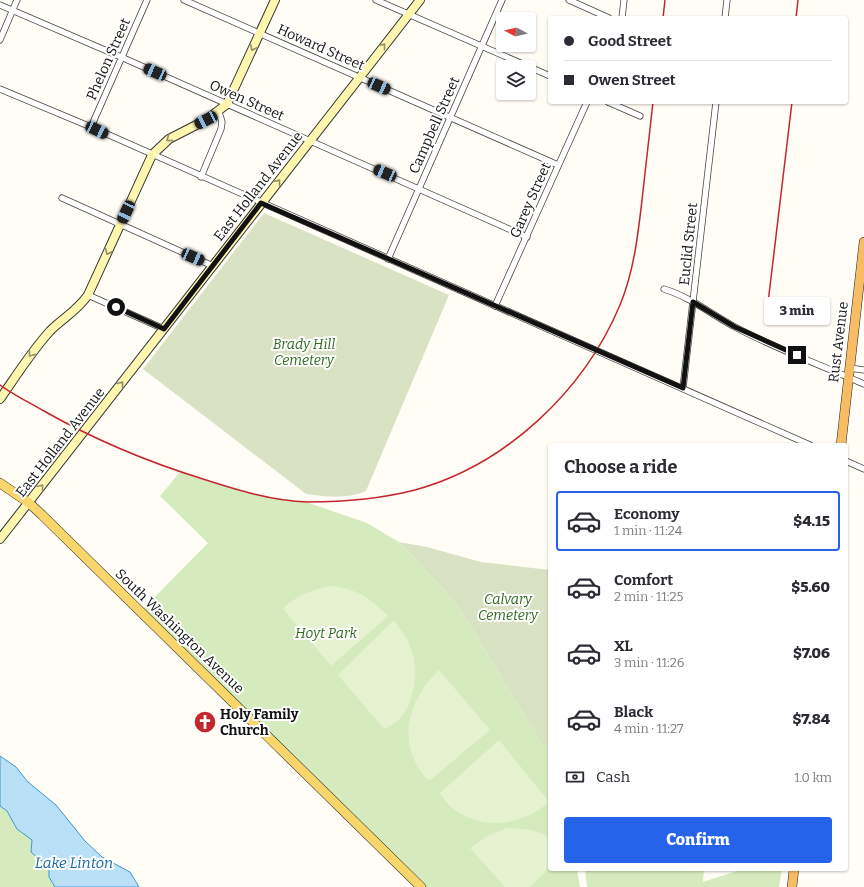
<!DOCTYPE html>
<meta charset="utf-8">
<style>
body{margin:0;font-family:Bitter,serif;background:#f2f2f3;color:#2b2b33;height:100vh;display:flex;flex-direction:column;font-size:15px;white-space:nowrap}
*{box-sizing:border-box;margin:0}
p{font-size:13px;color:#7c7c81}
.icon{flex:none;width:22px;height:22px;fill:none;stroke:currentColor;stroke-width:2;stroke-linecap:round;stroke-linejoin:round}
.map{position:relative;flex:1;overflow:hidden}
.sheet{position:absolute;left:548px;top:443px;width:300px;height:428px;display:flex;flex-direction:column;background:#fff;border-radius:4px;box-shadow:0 1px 3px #0004}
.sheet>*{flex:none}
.guide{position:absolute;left:548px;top:16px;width:300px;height:88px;border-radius:4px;box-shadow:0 1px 3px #0004;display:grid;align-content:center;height:88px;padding:0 16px;background:#fff}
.needle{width:26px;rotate:277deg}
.fabs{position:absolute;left:496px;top:12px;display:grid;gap:8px}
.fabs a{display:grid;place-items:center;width:40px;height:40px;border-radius:4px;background:#fff;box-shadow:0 1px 3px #0004;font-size:20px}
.end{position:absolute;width:18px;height:18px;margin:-9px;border:5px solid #111;background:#fff;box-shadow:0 0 0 2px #fff}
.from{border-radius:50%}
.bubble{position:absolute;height:28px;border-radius:4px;background:#fff;box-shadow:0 1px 3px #0004;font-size:13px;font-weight:800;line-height:28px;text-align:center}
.car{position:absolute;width:12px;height:24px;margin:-12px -6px;border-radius:5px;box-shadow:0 0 3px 1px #0007;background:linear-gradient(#222 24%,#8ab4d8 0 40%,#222 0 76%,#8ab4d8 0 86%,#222 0)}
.guide b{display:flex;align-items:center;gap:14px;height:38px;font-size:15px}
.guide b+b{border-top:1px solid #e1e1e2}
.guide i{width:10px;height:10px;background:#2b2b33}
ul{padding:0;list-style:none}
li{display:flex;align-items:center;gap:12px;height:60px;margin:0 8px 6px;padding:0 8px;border:2px solid transparent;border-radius:4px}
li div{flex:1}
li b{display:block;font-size:15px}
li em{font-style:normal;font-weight:800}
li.current{border-color:#2563eb}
li>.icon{width:36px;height:36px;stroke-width:1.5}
h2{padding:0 16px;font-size:18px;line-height:48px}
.pay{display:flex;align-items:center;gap:10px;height:44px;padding:0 16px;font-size:15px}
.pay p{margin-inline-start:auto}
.button{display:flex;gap:8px;margin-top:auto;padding:8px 16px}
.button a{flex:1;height:46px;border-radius:4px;background:#2563eb;color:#fff;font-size:16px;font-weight:800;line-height:46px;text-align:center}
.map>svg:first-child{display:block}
</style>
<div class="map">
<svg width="864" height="887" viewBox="0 0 864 887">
<rect width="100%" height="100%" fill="#fffdf5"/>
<!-- green -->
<g fill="#d5ebbd">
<polygon points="180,472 240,491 274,498 306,502 367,523 399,542 456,603 542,744 550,745 550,869 577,869 580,887 421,887 140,612 208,543 160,496"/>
<polygon points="0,806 7,811 17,829 32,840 40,860 49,865 49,877 55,887 0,887"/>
<polygon points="585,869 704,869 703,882 743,869 782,869 779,887 587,887"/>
</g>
<!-- cemetery -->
<g fill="#d9e3c4">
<path d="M 264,213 L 449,295 L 366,491 C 348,499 325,497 306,494 L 143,369 Z"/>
<polygon points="399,542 427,547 481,562 550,570 550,745 542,744 456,603"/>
</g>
<!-- pitch -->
<g fill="#e6f2cf">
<path d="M 332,586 C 359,590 370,598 388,616 L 331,666 L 283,609 C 296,595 313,589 332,586 Z"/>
<path d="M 394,620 C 400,629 408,639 411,649 C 419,669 415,709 395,723 C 392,725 388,727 384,729 L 338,675 Z"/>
<path d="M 439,670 L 490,730 L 429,781 C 395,747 407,700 439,670 Z"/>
<path d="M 499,740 L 549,802 C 522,826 481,832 451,807 C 447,804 443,797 440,793 Z"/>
<path d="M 507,828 C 523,829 536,829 550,838 L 550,867 L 530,887 L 505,887 L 470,848 L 491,834 Z"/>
</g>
<!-- water -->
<polygon fill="#b9e0f7" stroke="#3f96cf" points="0,756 16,767 28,782 56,805 85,841 102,857 130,872 139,887 55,887 49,877 49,865 40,860 31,852 32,840 17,829 7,811 0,806"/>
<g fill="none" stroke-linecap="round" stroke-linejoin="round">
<!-- minor casing -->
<g stroke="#444" stroke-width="7">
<g id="minor">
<polyline points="184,0 558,165"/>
<polyline points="376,0 550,76"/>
<polyline points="569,0 609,18"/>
<polyline points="0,5 121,57 527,237"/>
<polyline points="622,18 624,0"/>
<polyline points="725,18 727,0"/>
<polyline points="0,40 17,0"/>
<polyline points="0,89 91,127 810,445"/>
<polyline points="608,102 640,116"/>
<polyline points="91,127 147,0"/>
<polyline points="201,177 221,129 222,122 219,112"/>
<polyline points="62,198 213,266"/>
<polyline points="388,259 502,0"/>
<path d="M 664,289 C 690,297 711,314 735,327 C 776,349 821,365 864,384"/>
<polyline points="88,295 164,329"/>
<polyline points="495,306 587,102"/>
<polyline points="849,368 864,370"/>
<polyline points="683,388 716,102"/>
<polyline points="846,461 864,469"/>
</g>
</g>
<!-- secondary casing -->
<g stroke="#333" stroke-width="10">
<g id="secondary">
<path d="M 0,399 C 16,376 31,352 50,331 C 63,318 77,311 88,295 L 152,155 L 169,139 L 206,120 L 227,104 L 275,0"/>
<polyline points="0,539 420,0"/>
</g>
</g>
<!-- primary casing -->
<g stroke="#222" stroke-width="10">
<polyline id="primary" points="0,483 29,503 42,515 421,887"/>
</g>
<!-- trunk casing -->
<g stroke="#222" stroke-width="10">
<g id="trunk">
<polyline points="841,445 864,242"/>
<polyline points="792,887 794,869"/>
</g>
</g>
<!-- minor -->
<use href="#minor" stroke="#fff" stroke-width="5.5"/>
<!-- secondary -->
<use href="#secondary" stroke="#fff6b0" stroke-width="8"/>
<!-- primary -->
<use href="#primary" stroke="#f9d66b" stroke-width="9"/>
<!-- trunk -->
<use href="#trunk" stroke="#f7bc64" stroke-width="9"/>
<!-- rail -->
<g stroke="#c4262e" stroke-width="1.5">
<polyline points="663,18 665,0"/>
<polyline points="796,18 798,0"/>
<polyline points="768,303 792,102"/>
<path d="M 0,385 C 14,395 30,403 44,411 C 95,440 148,462 203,479 C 237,490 272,501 308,502 C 344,502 380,499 415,490 C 506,465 584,391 620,305 C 634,271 638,235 642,200 C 646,167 649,135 653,102"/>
</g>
</g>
<!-- one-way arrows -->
<defs><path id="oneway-chevron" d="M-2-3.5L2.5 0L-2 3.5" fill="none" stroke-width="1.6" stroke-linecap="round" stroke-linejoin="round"/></defs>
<g stroke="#948f68">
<use href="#oneway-chevron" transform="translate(383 46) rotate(-52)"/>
<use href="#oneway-chevron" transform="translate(253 48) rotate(115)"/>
<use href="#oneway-chevron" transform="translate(169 139) rotate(144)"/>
<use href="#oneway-chevron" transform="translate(278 182) rotate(-52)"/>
<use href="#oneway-chevron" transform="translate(108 252) rotate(115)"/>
<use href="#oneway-chevron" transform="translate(31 354) rotate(126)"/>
<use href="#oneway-chevron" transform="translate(121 384) rotate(-52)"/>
<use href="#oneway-chevron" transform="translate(41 487) rotate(-52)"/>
</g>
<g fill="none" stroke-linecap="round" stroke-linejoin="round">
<!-- route -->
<polyline stroke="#111" stroke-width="5" points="116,307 164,329 261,203 683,388 693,302 735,327 797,355"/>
</g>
<!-- icons -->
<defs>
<g id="church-disc" transform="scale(1.15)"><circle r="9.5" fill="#c4262e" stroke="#fff"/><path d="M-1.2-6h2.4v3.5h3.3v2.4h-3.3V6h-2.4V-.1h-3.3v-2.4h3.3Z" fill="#fff"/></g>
</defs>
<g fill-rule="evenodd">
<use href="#church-disc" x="205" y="722"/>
</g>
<g text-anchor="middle" stroke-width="4" stroke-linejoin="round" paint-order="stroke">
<!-- street labels -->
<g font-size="14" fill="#111" stroke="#fff">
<text transform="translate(321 47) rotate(24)" y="5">Howard Street</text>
<text transform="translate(108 59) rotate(-66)" y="5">Phelon Street</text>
<text transform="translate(247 100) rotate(24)" y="5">Owen Street</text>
<text transform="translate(434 125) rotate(-66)" y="5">Campbell Street</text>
<text transform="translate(258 186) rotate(-52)" y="5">East Holland Avenue</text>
<text transform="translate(530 200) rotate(-66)" y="5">Garey Street</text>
<text transform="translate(688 244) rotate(-84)" y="5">Euclid Street</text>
<text transform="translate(838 342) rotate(-83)" y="5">Rust Avenue</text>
<text transform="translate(60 442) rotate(-52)" y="5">East Holland Avenue</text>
<text transform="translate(180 631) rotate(44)" y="5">South Washington Avenue</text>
</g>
<!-- park labels -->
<g font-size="14" font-style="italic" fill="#2f6b1f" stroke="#fff">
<text x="304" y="349">Brady Hill<tspan x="304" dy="16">Cemetery</tspan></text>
<text x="508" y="604">Calvary<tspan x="508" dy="16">Cemetery</tspan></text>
<text x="326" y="638">Hoyt Park</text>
</g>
<!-- poi labels -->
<g font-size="14" font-weight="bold" fill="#111" stroke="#fff" text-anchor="start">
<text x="220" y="719">Holy Family<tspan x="220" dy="16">Church</tspan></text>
</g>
<!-- water labels -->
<g font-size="15" font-style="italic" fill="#1768a6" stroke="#fff">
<text x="74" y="868">Lake Linton</text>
</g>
</g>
</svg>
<div class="fabs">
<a><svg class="needle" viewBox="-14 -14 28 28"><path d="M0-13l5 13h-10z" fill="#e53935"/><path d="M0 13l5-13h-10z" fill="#7c7c81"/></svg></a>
<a><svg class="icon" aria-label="layers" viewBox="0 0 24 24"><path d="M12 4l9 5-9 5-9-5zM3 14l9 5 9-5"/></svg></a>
</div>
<i class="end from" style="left:116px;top:307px"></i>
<i class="end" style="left:797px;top:355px"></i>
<div class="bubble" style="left:764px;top:297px;width:66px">3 min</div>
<i class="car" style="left:155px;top:72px;rotate:294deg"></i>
<i class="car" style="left:379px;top:86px;rotate:114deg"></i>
<i class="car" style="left:206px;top:120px;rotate:244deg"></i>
<i class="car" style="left:97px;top:130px;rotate:115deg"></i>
<i class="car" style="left:385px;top:173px;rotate:293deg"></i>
<i class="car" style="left:126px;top:212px;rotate:205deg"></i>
<i class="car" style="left:193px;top:257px;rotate:114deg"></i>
<div class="guide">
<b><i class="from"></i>Good Street</b>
<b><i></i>Owen Street</b>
</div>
<section class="sheet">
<h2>Choose a ride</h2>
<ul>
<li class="current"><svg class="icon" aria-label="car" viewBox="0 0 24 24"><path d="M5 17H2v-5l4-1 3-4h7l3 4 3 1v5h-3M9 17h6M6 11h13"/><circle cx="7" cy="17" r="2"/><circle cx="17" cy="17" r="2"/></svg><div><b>Economy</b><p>1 min · 11:24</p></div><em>$4.15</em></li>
<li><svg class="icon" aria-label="car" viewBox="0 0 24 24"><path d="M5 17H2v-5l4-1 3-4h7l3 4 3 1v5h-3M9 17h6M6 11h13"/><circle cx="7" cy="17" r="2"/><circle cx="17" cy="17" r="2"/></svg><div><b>Comfort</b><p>2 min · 11:25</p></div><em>$5.60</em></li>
<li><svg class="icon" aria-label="car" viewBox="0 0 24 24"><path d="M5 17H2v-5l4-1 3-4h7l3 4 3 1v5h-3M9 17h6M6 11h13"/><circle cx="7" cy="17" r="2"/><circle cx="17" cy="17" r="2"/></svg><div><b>XL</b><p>3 min · 11:26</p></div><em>$7.06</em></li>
<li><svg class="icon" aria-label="car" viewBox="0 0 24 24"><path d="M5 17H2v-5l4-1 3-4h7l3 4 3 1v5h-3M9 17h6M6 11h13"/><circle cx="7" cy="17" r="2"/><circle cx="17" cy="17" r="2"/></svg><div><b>Black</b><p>4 min · 11:27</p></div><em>$7.84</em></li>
</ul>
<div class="pay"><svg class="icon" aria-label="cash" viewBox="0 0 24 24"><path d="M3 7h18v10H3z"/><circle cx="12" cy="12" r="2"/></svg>Cash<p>1.0 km</p></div>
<div class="button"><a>Confirm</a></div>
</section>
</div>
